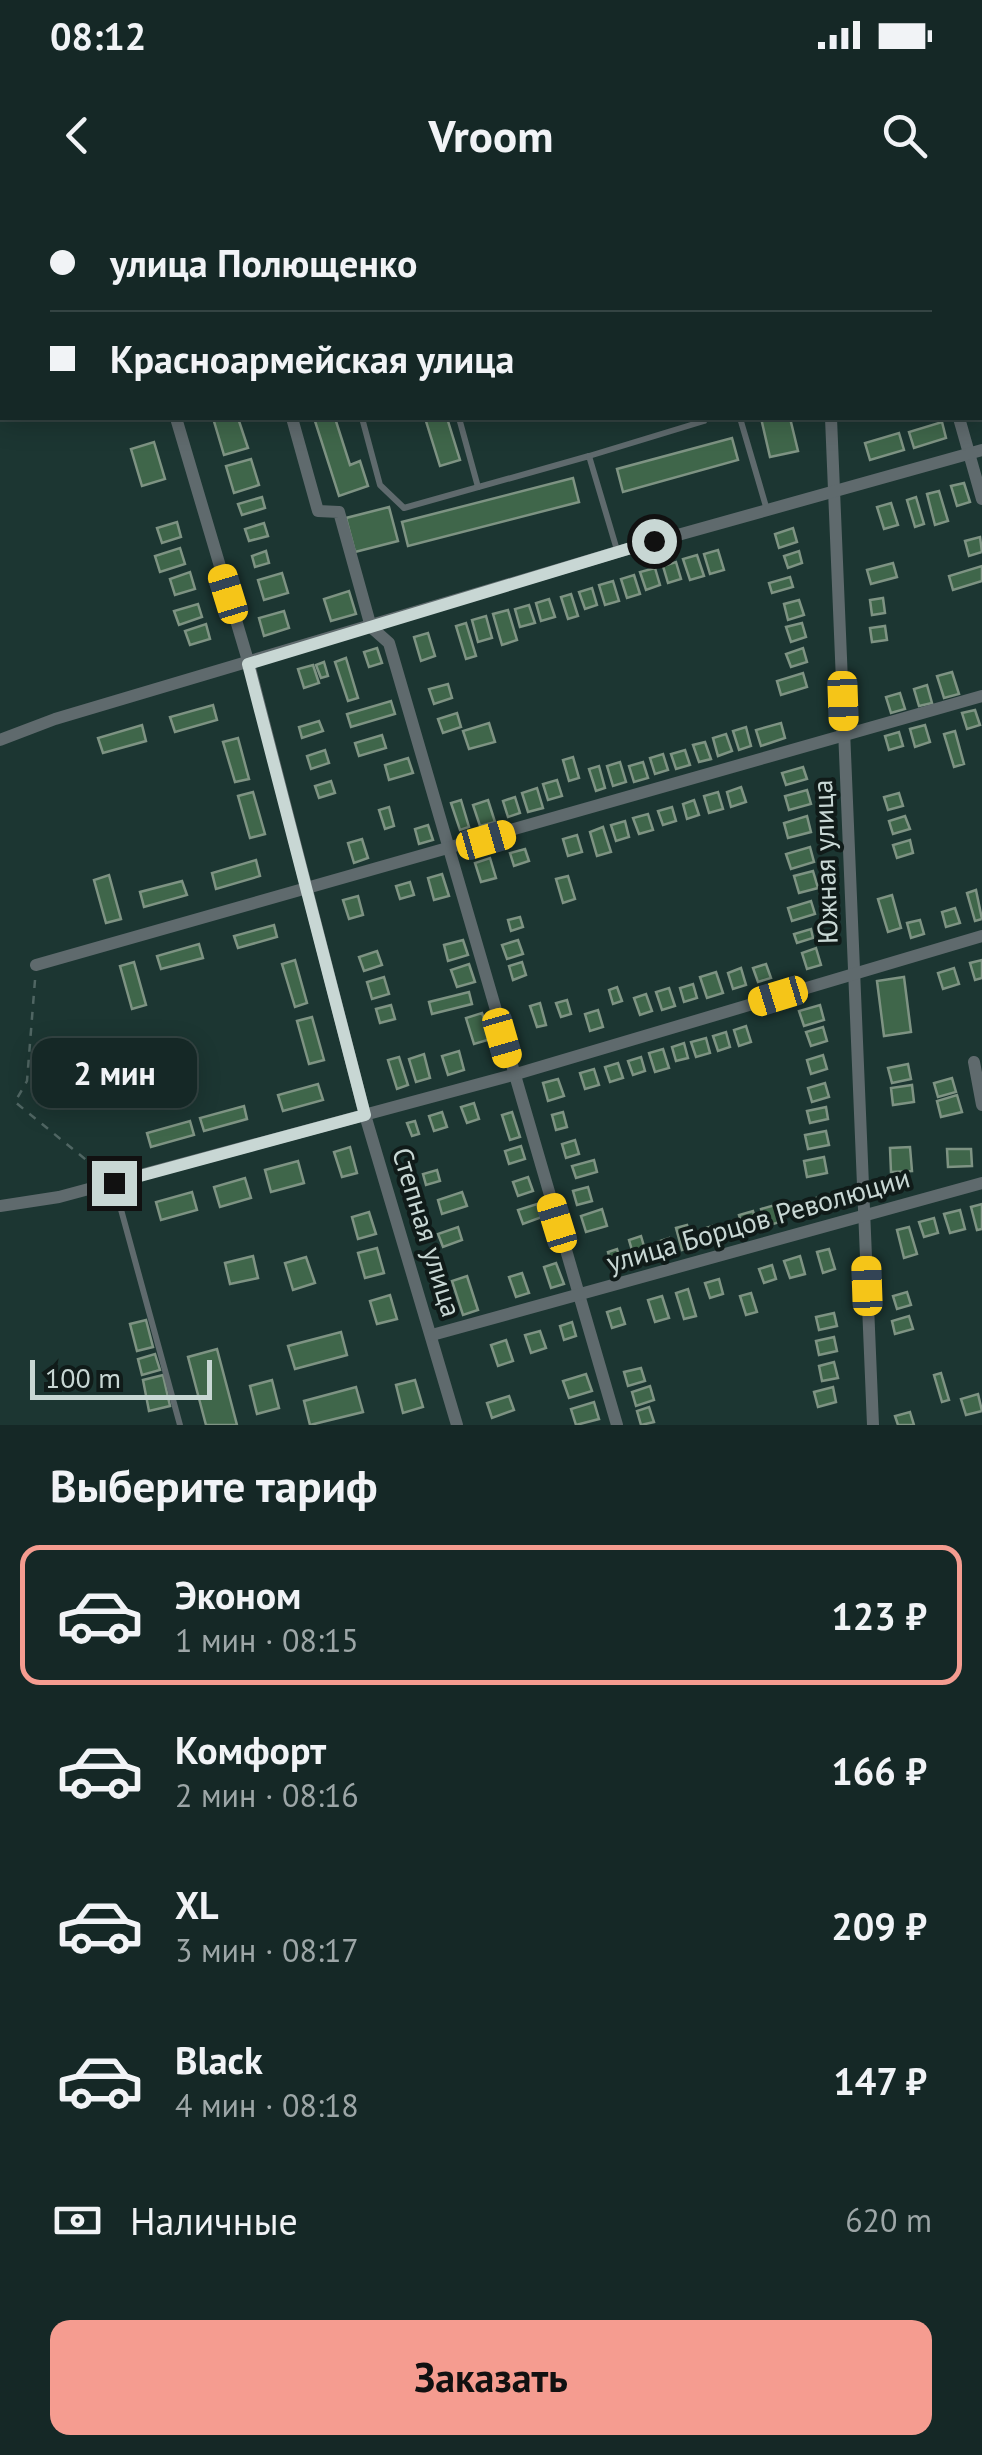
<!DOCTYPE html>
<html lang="ru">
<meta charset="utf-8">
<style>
body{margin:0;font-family:"PT Sans",sans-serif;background:#1e302e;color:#f1f3f6;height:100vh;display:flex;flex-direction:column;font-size:38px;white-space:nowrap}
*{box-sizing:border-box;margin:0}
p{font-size:32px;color:#9da6a7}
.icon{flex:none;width:55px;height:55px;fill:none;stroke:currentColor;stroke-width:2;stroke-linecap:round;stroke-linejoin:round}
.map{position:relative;height:1225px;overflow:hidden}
.side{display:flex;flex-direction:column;background:#152826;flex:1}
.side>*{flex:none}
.banner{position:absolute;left:0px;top:0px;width:982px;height:220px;box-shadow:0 5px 25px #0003,0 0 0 2px #344443;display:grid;align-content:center;height:220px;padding:0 50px;background:#152826}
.scale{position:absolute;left:30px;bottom:25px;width:182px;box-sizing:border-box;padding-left:10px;border:5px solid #c8d7d4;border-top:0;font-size:28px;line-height:35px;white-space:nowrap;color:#c8d7d4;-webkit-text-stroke:8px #101b19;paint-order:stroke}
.end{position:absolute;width:45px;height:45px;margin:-22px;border:12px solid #c8d7d4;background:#111;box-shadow:0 0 0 5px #111}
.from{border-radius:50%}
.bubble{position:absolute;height:70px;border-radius:20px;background:#152826;box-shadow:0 5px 25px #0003,0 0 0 2px #344443;font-size:32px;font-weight:700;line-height:70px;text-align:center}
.car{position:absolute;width:30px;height:60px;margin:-30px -15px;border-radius:12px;box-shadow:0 0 8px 2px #0007;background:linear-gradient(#f5c518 24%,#345 0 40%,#f5c518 0 76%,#345 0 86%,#f5c518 0)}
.banner b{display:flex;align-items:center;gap:35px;height:95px;font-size:38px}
.banner b+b{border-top:2px solid #344443}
.banner i{width:25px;height:25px;background:#f1f3f6}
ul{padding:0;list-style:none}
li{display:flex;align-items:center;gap:30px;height:140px;margin:0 20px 15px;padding:0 30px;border:5px solid transparent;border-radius:20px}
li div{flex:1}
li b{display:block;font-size:38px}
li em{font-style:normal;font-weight:700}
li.active{border-color:#f59c90}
li>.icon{width:90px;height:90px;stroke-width:1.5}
h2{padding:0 50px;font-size:45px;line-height:120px}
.pay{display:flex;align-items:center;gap:25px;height:110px;padding:0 50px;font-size:38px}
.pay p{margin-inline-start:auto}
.cta{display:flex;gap:20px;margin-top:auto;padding:20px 50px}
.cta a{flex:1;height:115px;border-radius:20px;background:#f59c90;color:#111;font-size:40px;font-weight:700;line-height:115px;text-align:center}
.status{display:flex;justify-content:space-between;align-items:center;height:70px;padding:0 50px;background:#152826;direction:ltr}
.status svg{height:28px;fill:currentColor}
header{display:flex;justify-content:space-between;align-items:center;height:130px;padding:0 50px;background:#152826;font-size:45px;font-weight:700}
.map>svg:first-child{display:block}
</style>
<div class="status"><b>08:12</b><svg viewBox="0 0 49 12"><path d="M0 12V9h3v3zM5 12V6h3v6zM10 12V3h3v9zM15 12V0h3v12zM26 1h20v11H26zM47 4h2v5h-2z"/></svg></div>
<header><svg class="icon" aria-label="back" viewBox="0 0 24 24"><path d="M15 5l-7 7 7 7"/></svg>Vroom<svg class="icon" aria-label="search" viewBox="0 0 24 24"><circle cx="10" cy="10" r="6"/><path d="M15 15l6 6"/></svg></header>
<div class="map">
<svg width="982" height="1225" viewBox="0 0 982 1225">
<rect width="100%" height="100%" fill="#1c3632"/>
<!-- building -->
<g fill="#3f664a" stroke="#7e9383" stroke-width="2.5">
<polygon points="982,89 982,180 980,173"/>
<polygon points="213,218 238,218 248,248 224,255"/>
<polygon points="314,218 335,218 350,265 360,261 368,286 339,296"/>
<polygon points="425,218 447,218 460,260 440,266"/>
<polygon points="761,218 790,218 798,251 770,257"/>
<polygon points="942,222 946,238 914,248 909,232"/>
<polygon points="899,233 904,250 870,260 865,243"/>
<polygon points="732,238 738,260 623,292 617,269"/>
<polygon points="154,242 165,279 142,286 131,249"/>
<polygon points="251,259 259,285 234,293 226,266"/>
<polygon points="573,278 579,302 408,346 402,322"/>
<polygon points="964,283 970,302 957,306 951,286"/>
<polygon points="939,291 948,321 935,325 927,294"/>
<polygon points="262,297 265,308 242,315 238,304"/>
<polygon points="916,297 924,324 915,327 907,300"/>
<polygon points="891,303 898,325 884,329 877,307"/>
<polygon points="389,307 398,341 355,352 346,318"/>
<polygon points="177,322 181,337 162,343 157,328"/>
<polygon points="264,323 268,336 249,341 245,329"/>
<polygon points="793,328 797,342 779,348 775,334"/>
<polygon points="980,337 982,352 969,356 965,341"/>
<polygon points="180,348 185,364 160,372 155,356"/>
<polygon points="718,350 724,370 710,374 704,354"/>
<polygon points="266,351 269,363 255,367 252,356"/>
<polygon points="799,351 802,363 788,368 784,356"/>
<polygon points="697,355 704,376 690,380 683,359"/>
<polygon points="676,362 681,379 668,383 663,366"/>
<polygon points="893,363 897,377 871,384 867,370"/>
<polygon points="982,366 982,381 953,390 949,376"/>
<polygon points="655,368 660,385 646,390 640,372"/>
<polygon points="190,372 195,389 175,395 170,379"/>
<polygon points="282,373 288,393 264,400 258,380"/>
<polygon points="634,375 640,394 627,398 621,379"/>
<polygon points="790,377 793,387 772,393 769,383"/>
<polygon points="613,381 619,401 605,405 599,385"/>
<polygon points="592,388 597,405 585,409 579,392"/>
<polygon points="349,391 356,414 331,421 324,399"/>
<polygon points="571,394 578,416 568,419 561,397"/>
<polygon points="883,398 885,413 872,415 870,400"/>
<polygon points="549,399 555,417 541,421 536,403"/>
<polygon points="799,400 804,415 788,420 784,404"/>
<polygon points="198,404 202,417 179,425 174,411"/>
<polygon points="529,405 535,423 520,427 515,409"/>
<polygon points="508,410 517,440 502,445 493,414"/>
<polygon points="284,411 289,428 264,436 259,418"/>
<polygon points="486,416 492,438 478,442 472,420"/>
<polygon points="466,423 476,456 466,459 456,426"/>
<polygon points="802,423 806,437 791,442 786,427"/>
<polygon points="206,424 210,439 190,445 185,431"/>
<polygon points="885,426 887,440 872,442 870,428"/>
<polygon points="428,433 435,456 421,461 414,437"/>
<polygon points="377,448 382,463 369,467 364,452"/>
<polygon points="803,448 807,462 791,467 786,454"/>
<polygon points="346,458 358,498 348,501 335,462"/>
<polygon points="324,462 328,476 321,478 316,465"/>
<polygon points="313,465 319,483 304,488 298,469"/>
<polygon points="952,472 959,494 944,498 937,476"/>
<polygon points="803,473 807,487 781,495 777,481"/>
<polygon points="448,484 452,498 434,504 429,489"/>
<polygon points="927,485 932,503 919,506 914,489"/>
<polygon points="900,493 905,509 891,513 886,497"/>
<polygon points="391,501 395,514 351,527 347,514"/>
<polygon points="213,505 217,520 175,532 170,517"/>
<polygon points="975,510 980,525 967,529 962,513"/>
<polygon points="457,513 461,527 443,533 438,519"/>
<polygon points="319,521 323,531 302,538 299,527"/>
<polygon points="489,523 495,542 469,549 463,531"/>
<polygon points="781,523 785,538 761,546 756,530"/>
<polygon points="142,525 146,541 103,553 98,538"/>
<polygon points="925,525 930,542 915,547 910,529"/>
<polygon points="746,527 751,546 739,550 733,531"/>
<polygon points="955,531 964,564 954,567 944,534"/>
<polygon points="899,532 903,546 889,550 885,536"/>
<polygon points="726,534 732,551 718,556 713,538"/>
<polygon points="382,535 386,548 359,556 355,543"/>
<polygon points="238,538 249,579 235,582 223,542"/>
<polygon points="705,542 711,559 699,562 693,545"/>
<polygon points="325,550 329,563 311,569 307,556"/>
<polygon points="685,550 690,565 676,569 671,554"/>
<polygon points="663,554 668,570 655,574 650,558"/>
<polygon points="573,557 579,578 569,581 563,560"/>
<polygon points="408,558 413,573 389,580 385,565"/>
<polygon points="620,562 626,582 613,586 607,566"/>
<polygon points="643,562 648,578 634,582 629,566"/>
<polygon points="599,566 605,588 596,591 589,569"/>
<polygon points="803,567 807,579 786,585 782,573"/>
<polygon points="557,580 562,596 548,600 543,584"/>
<polygon points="331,581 335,593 319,598 315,586"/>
<polygon points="741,587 746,602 731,607 727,592"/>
<polygon points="537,588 543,608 528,612 522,593"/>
<polygon points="807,590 811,604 789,610 785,596"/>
<polygon points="253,592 265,634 250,638 238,596"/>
<polygon points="718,592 723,609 709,613 704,596"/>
<polygon points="899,593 903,606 888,610 884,597"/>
<polygon points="515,597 520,613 508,617 503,601"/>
<polygon points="461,600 469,627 460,630 451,603"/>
<polygon points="488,600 495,622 480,626 473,605"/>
<polygon points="694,600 699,615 687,619 683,604"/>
<polygon points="389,607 394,626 385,629 379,610"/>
<polygon points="672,607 676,621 663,625 658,611"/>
<polygon points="648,614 653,630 639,634 633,618"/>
<polygon points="807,616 811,632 788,638 784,623"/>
<polygon points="905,616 910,629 893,634 889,621"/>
<polygon points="625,621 629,637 616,641 611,625"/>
<polygon points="428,625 433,640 419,644 415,629"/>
<polygon points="603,627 611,652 597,656 590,632"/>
<polygon points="577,635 582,652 568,656 563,639"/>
<polygon points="362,639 368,658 354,663 348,643"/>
<polygon points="910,640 913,653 897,658 893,645"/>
<polygon points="810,647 814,662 791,669 786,654"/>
<polygon points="525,649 529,661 514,666 510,653"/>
<polygon points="490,658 496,678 481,682 475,663"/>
<polygon points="256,660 260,676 216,689 212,673"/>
<polygon points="813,671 818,688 799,693 794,676"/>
<polygon points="442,674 449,696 434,700 428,678"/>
<polygon points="109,675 121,719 106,723 94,680"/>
<polygon points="568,676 575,699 563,703 556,679"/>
<polygon points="182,681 187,695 144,707 140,692"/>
<polygon points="410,682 414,695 400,699 396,686"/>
<polygon points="976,690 982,719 975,721 967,693"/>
<polygon points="892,695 901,728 888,732 878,699"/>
<polygon points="358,696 363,715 349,719 343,700"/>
<polygon points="811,701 815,714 792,721 788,708"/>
<polygon points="955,708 960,723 946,727 942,712"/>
<polygon points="520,717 523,727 511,731 508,720"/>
<polygon points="920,720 924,734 911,738 907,723"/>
<polygon points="274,725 277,737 238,748 234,736"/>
<polygon points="811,729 813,738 797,743 794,734"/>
<polygon points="463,740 468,755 448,761 444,745"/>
<polygon points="518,740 523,754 507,759 502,745"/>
<polygon points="199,744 203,758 161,769 157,756"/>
<polygon points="816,748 821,765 807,769 802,753"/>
<polygon points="377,751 382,765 364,771 359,757"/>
<polygon points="295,760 307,803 295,807 282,764"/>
<polygon points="982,760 982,778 975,780 970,763"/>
<polygon points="134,762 146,805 132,809 120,766"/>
<polygon points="522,762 526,775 513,780 509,766"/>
<polygon points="469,764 475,782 457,787 451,770"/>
<polygon points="766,764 771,778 758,782 753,768"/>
<polygon points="741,768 746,785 733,789 728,773"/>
<polygon points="954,768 959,784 943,789 938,773"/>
<polygon points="716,772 723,793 707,798 700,777"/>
<polygon points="384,777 389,794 372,799 367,782"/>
<polygon points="904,777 911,832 884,836 877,781"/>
<polygon points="693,784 697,798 684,802 680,788"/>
<polygon points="617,787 622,801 613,804 609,790"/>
<polygon points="669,788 675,806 662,810 656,792"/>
<polygon points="469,792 472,804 432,814 429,802"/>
<polygon points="646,794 652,811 640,815 634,798"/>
<polygon points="567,800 571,814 561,817 556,803"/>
<polygon points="540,803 546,825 537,827 530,806"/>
<polygon points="391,805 395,819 380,823 376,809"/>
<polygon points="820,805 824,820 804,826 799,811"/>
<polygon points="598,810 603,827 590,831 585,814"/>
<polygon points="482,813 491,839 474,844 466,818"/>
<polygon points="312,817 324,860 309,864 297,821"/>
<polygon points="746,826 751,842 739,846 734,830"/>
<polygon points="823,827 827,841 811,846 806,832"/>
<polygon points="726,832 730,847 718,851 713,836"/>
<polygon points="706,838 710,853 696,857 691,842"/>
<polygon points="684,843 688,858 676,861 672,847"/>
<polygon points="663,849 669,868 655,872 649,853"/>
<polygon points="459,851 464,870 448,875 442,856"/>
<polygon points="424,854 430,878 416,882 409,859"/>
<polygon points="823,855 827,869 811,874 807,860"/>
<polygon points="399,857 408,885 397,889 388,860"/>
<polygon points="641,857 645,871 633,875 628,861"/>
<polygon points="618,863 623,878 610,882 605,867"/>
<polygon points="908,864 911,879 892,883 888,868"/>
<polygon points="594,869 599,885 585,889 580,873"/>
<polygon points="952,878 956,892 938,897 934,883"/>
<polygon points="558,879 564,896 548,901 543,883"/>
<polygon points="825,883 829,897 812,902 808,888"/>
<polygon points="318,884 323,900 283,911 278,895"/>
<polygon points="912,885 914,902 893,905 891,888"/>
<polygon points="957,895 962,912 941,917 937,901"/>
<polygon points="474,903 479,919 467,923 461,907"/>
<polygon points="244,906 247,919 204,931 200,918"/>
<polygon points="826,907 828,919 810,923 807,911"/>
<polygon points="442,912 447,927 434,931 429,916"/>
<polygon points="512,912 520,937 510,940 502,915"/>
<polygon points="563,912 567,927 556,930 552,915"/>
<polygon points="190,921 194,935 151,947 147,933"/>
<polygon points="415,921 419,934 412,936 407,923"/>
<polygon points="826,931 829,945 808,949 805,935"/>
<polygon points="575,940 579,954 566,958 562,944"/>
<polygon points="521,946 525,959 509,964 505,951"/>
<polygon points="350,947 357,973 342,977 334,952"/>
<polygon points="910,947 912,971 891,972 890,948"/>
<polygon points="947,949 971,949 972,966 948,967"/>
<polygon points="824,957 827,973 807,977 804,961"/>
<polygon points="594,960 597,972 576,978 572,966"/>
<polygon points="298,961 304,983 271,992 265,970"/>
<polygon points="437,970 440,981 426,985 423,974"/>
<polygon points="528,977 533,991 518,996 513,982"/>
<polygon points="245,978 251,998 220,1007 214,987"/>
<polygon points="588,987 592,1001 577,1005 573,991"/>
<polygon points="192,992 197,1010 161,1020 156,1002"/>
<polygon points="462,992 467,1006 442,1014 438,1000"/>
<polygon points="826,995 830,1009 813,1014 809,1000"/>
<polygon points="537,1004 542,1017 523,1024 518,1010"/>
<polygon points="982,1004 982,1029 977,1030 971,1007"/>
<polygon points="775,1005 780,1022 766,1026 761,1009"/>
<polygon points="602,1009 607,1026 586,1032 581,1016"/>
<polygon points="960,1010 965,1029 950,1033 944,1014"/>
<polygon points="753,1011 758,1028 744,1033 739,1015"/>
<polygon points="369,1012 376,1034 358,1039 352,1017"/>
<polygon points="934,1018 938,1033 924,1037 919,1022"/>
<polygon points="734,1022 738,1035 723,1039 719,1026"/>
<polygon points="687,1025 694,1047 682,1050 676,1028"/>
<polygon points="712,1026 716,1039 704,1043 700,1030"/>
<polygon points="458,1027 462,1040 443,1047 438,1034"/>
<polygon points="909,1027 917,1054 904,1058 897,1030"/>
<polygon points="641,1036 648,1060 636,1064 629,1040"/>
<polygon points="669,1038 673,1053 661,1056 657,1042"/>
<polygon points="377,1048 384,1073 365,1078 358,1053"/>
<polygon points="617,1049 622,1066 613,1069 608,1052"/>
<polygon points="829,1049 835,1069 823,1073 817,1052"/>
<polygon points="253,1056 258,1078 230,1084 225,1063"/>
<polygon points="800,1056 805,1074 790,1078 784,1061"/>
<polygon points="306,1057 315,1083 293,1090 285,1063"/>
<polygon points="556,1063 564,1084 551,1088 544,1067"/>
<polygon points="772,1065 776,1079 764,1083 759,1069"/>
<polygon points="522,1073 529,1093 516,1097 509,1077"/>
<polygon points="467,1076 478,1110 463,1115 452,1081"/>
<polygon points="719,1079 723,1094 710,1098 705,1083"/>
<polygon points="688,1089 696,1116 684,1119 676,1093"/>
<polygon points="907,1092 911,1105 897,1109 893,1096"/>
<polygon points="751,1093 757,1112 746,1115 740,1096"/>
<polygon points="390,1095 397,1119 377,1124 370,1101"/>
<polygon points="662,1096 669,1118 655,1122 648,1100"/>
<polygon points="620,1108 625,1124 612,1128 607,1112"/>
<polygon points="834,1113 837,1126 819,1130 816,1117"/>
<polygon points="909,1116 913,1129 895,1134 892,1121"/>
<polygon points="146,1120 153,1147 137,1151 130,1124"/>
<polygon points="572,1122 576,1136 564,1140 560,1126"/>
<polygon points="540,1131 546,1148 531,1153 525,1135"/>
<polygon points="341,1132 347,1155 295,1169 288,1146"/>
<polygon points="834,1137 837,1151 819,1155 816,1141"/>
<polygon points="506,1140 513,1161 498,1166 491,1145"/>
<polygon points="217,1149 237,1225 206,1225 188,1157"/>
<polygon points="155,1154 160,1170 142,1175 138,1159"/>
<polygon points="834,1162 838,1178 822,1181 819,1166"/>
<polygon points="641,1168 645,1181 628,1186 624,1172"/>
<polygon points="941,1173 949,1200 942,1202 934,1175"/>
<polygon points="586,1174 592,1191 569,1198 563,1181"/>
<polygon points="163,1175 170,1206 149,1211 143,1180"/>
<polygon points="272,1180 279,1208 257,1214 250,1186"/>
<polygon points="415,1180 423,1207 403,1213 396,1185"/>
<polygon points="650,1186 654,1200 636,1206 632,1192"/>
<polygon points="356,1187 363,1212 310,1225 304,1201"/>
<polygon points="833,1187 836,1202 818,1207 814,1192"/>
<polygon points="978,1194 982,1211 966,1215 961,1199"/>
<polygon points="509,1196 514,1210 492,1218 487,1203"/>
<polygon points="594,1202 599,1219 576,1225 571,1209"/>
<polygon points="649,1207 654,1222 641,1225 637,1211"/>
<polygon points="910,1212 914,1225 898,1225 895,1216"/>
</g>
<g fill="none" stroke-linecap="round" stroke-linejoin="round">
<!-- path -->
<polyline stroke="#506663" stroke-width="2.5" stroke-dasharray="8 8" stroke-linecap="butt" points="35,780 27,881 15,902 101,972"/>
<!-- lane -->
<g stroke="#5f6a6d" stroke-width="6">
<polyline points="362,218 380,285 404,308 589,256 617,350"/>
<polyline points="459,218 478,287"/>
<polyline points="740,218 767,310"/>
<polyline points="589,256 704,221"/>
<polyline points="114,984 180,1225"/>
</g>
<!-- street -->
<g stroke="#5f6a6d" stroke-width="12">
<polyline points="825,0 825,2"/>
<polyline points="320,1 329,0"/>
<polyline points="176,218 249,464 365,915 457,1225"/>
<polyline points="292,218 318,311 339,312 371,427 389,443 617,1225"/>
<polyline points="831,218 873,1225"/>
<polyline points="959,218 982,299"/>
<polyline points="0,540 55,519 617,352 982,250"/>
<polyline points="36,765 982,496"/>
<polyline points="974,862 982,905"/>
<polyline points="0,1006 59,997 513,875 982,736"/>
<polyline points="432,1135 982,983"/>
</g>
<!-- secondary -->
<polyline stroke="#788a8f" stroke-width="18" points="980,24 982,24"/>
</g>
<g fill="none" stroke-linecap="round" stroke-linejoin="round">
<!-- route -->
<polyline stroke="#c8d7d4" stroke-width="12" points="114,983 365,915 248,464 654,341"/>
</g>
<g text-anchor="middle" stroke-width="8" stroke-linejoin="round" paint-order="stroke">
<!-- street labels -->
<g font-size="28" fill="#c8d7d4" stroke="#101b19">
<text transform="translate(825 662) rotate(-92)" y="10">Южная улица</text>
<text transform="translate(758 1020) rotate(-16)" y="10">улица Борцов Революции</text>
<text transform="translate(427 1032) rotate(73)" y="10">Степная улица</text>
</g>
</g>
</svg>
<div class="scale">100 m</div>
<i class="end from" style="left:654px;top:341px"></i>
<i class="end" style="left:114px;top:983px"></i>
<div class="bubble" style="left:32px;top:838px;width:165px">2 мин</div>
<i class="car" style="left:228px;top:394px;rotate:343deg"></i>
<i class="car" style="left:843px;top:501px;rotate:178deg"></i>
<i class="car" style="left:486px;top:640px;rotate:74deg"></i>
<i class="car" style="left:778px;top:796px;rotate:253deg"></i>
<i class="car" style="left:502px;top:838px;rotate:164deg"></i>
<i class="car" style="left:557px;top:1023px;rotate:343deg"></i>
<i class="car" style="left:867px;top:1086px;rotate:358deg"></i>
<div class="banner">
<b><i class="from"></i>улица Полющенко</b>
<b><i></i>Красноармейская улица</b>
</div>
</div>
<section class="side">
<h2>Выберите тариф</h2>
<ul>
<li class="active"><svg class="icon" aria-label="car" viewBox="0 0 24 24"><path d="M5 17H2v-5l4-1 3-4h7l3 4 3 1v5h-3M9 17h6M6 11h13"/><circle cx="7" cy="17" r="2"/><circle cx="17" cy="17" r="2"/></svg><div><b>Эконом</b><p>1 мин · 08:15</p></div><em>123 ₽</em></li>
<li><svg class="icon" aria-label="car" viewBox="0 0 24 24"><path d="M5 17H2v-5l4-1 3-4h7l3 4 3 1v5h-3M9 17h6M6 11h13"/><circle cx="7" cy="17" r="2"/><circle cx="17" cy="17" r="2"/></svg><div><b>Комфорт</b><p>2 мин · 08:16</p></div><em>166 ₽</em></li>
<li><svg class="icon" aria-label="car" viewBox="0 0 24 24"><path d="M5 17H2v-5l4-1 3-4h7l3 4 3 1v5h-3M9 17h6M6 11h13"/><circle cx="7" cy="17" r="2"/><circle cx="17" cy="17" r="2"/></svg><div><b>XL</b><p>3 мин · 08:17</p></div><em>209 ₽</em></li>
<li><svg class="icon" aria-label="car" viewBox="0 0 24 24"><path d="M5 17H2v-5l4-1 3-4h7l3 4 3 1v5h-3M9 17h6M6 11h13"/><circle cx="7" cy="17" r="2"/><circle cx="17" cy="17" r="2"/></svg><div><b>Black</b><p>4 мин · 08:18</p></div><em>147 ₽</em></li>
</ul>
<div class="pay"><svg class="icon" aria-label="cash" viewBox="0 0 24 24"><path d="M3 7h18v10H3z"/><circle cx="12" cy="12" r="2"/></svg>Наличные<p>620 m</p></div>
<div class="cta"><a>Заказать</a></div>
</section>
